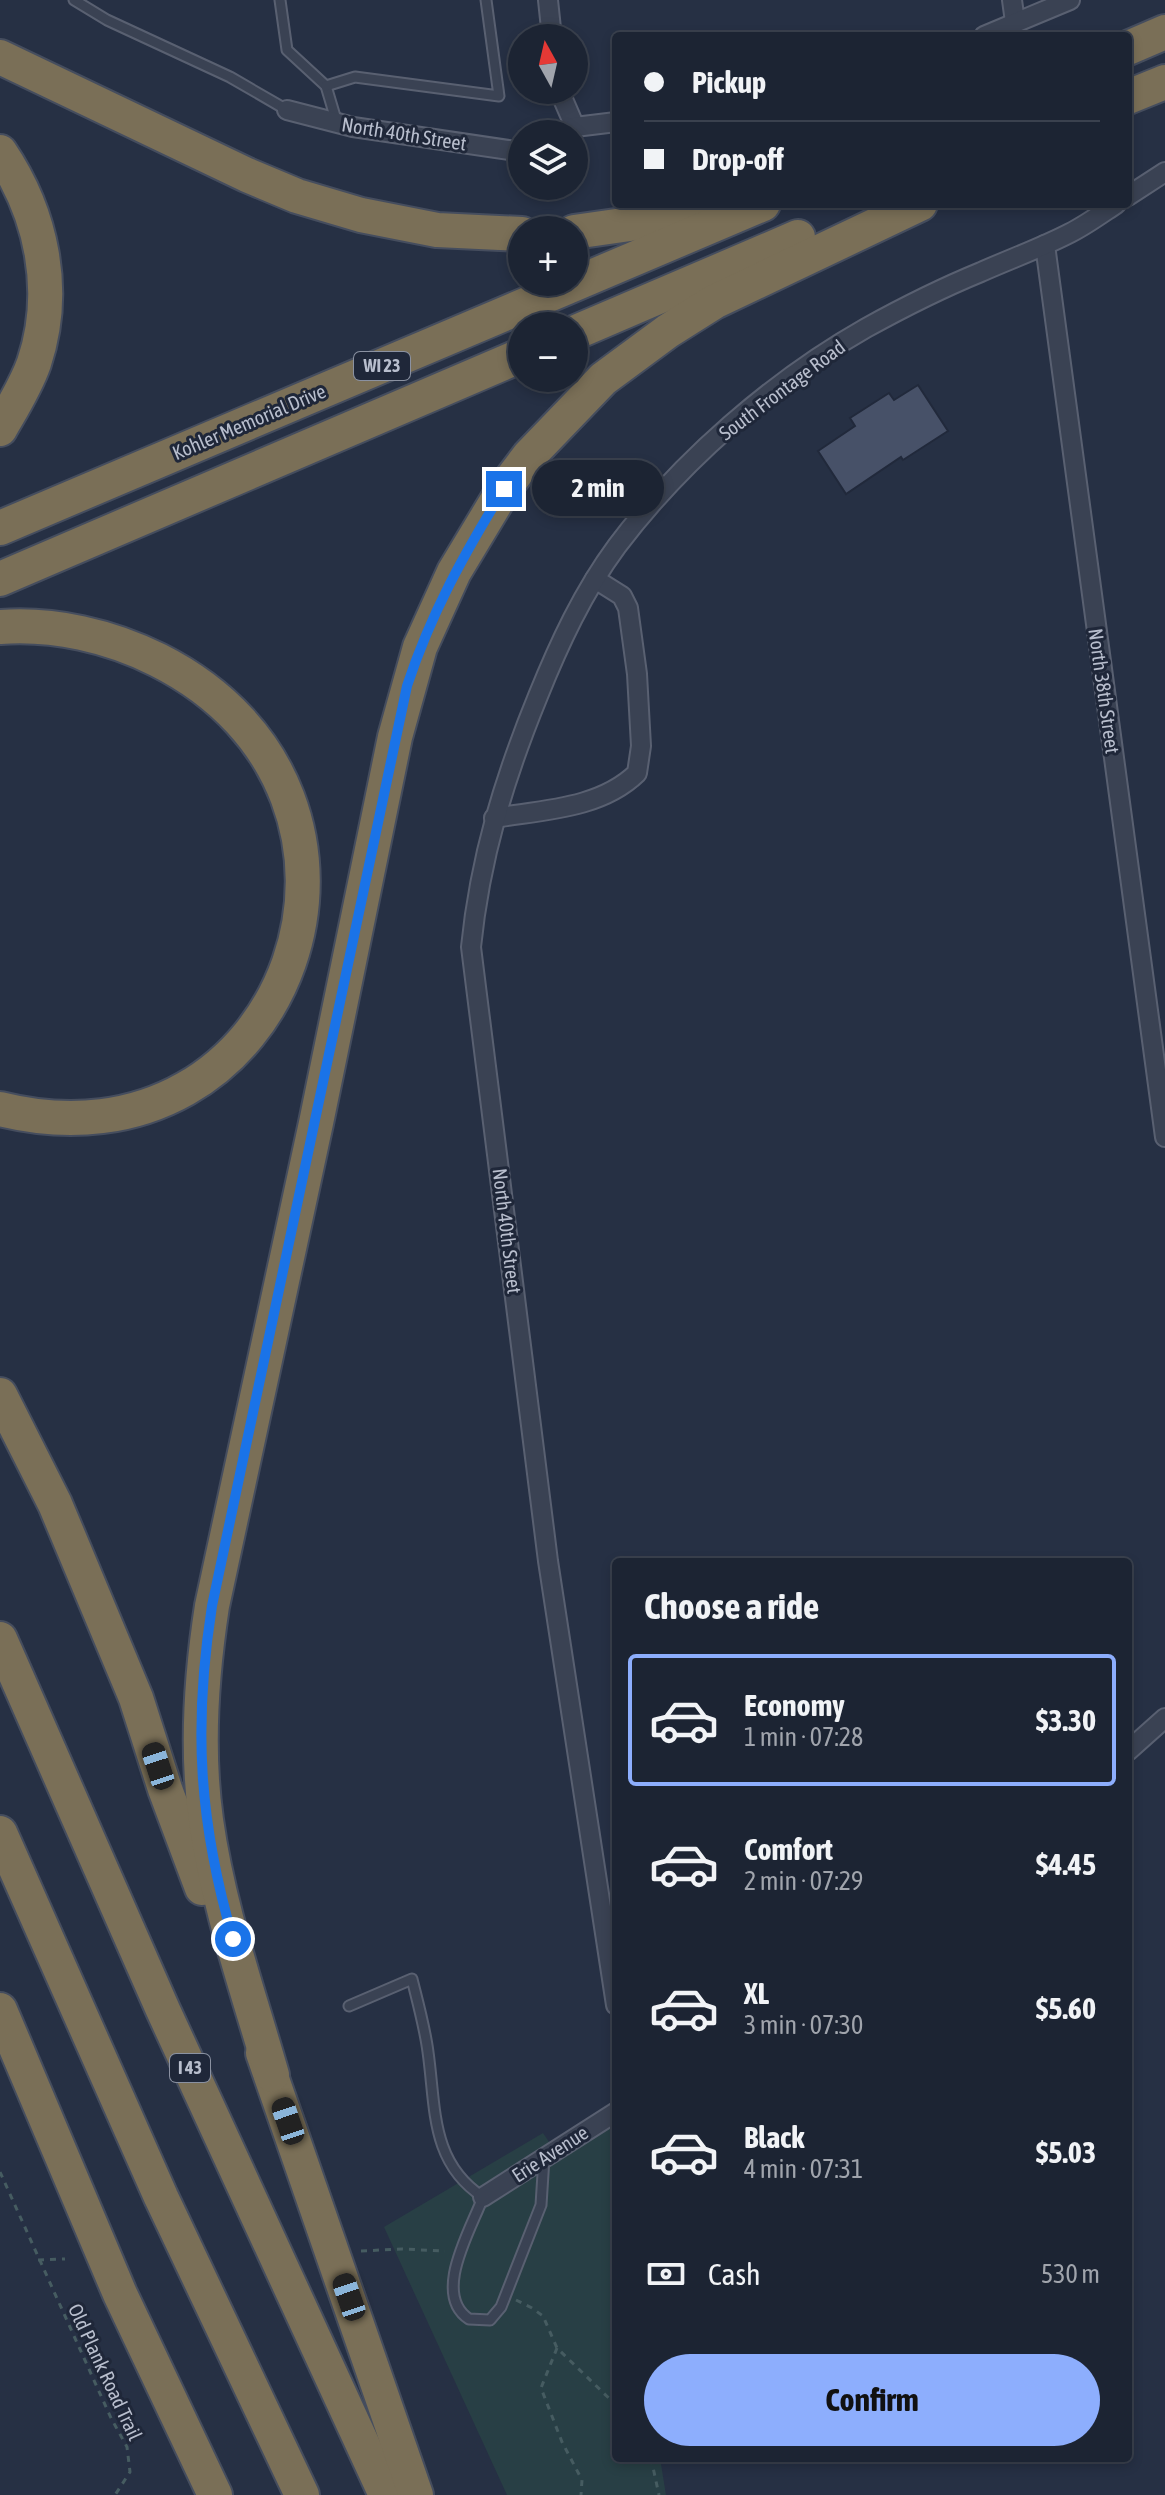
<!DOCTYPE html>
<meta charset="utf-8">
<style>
body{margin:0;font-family:"Asap Condensed",sans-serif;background:#29303f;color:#f1f3f6;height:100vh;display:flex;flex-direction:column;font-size:30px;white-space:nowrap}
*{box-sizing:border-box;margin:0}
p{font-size:26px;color:#a0a4ac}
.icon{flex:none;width:44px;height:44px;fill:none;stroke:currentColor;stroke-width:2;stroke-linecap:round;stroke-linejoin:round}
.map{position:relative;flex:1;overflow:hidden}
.drawer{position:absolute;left:612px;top:1558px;width:520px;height:904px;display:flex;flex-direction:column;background:#1c2433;border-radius:8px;box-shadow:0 4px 12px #0003,0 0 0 2px #3a414e}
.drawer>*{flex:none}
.hud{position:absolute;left:612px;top:32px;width:520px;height:176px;border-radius:8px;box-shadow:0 4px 12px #0003,0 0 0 2px #3a414e;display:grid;align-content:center;height:176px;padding:0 32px;background:#1c2433}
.needle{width:52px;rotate:352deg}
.buttons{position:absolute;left:508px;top:24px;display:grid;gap:16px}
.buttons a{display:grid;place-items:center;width:80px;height:80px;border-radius:50%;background:#1c2433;box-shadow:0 4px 12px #0003,0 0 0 2px #3a414e;font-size:40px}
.end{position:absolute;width:36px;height:36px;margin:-18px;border:10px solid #1a73e8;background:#fff;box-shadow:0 0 0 4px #fff}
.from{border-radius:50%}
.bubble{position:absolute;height:56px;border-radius:28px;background:#1c2433;box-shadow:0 4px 12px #0003,0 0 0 2px #3a414e;font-size:26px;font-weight:700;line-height:56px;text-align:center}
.car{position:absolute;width:24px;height:48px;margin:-24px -12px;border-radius:10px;box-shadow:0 0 6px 2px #0007;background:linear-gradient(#222 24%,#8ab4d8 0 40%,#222 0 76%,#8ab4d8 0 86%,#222 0)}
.hud b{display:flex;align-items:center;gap:28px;height:76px;font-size:30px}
.hud b+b{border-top:2px solid #3a414e}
.hud i{width:20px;height:20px;background:#f1f3f6}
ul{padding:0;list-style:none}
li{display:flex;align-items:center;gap:24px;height:132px;margin:0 16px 12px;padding:0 16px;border:4px solid transparent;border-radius:8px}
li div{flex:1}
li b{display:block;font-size:30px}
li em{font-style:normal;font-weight:700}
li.active{border-color:#8daefd}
li>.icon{width:72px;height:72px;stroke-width:1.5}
h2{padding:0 32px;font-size:36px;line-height:96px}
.pay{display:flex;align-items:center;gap:20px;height:88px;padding:0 32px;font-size:30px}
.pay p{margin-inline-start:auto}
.cta{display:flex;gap:16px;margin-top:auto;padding:16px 32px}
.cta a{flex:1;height:92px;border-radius:48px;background:#8daefd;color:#111;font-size:32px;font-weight:700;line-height:92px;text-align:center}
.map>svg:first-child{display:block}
</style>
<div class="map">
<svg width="1165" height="2495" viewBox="0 0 1165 2495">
<rect width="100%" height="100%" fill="#263044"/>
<!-- green -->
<polygon fill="#283f45" points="611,2126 616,2159 616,2458 660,2458 666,2495 507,2495 384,2227 543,2133 560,2158"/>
<!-- building -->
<polygon fill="#475168" stroke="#21293b" stroke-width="2" points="918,385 948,431 903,460 901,457 846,494 818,451 855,426 850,418 889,393 894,400"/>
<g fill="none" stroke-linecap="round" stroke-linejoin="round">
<!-- service casing -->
<g stroke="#596071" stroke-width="13">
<g id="service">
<polyline points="74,0 107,20 230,77 287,110"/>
<polyline points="280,0 287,50 326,86 337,123"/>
<polyline points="326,86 355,77 499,96 486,0"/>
<path d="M 349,2006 L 412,1979 C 418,2003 425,2028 428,2052 C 436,2108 430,2162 483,2197 C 472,2228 431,2294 469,2319 L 490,2320 L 501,2307 L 541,2205 L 544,2158"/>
</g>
</g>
<!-- minor casing -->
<g stroke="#596071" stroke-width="22">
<g id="minor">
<polyline points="548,0 552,38"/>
<polyline points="1012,0 1015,22"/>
<polyline points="984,36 1070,0"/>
<polyline points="559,90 575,127"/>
<polyline points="287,110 353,127 522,152"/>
<polyline points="575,127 616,122"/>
<polyline points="1128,196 1165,172"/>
<polyline points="1045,245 1165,1137"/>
<path d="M 494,818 C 542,810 600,809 637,773 L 641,746 L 637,674 L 628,608 L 622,596 L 595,579"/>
<polyline points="1128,1751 1165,1718"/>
<path d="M 616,2005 L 548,1561 L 471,947 C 480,858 504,779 538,696 C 559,644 583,592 617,546 C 681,461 774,380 866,328 C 904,307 942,288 981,272 C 1010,259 1041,248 1070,233 C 1086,225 1101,214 1116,204"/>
<polyline points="483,2197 616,2112"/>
</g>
</g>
<!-- motorway casing -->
<g stroke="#454d5e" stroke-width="38">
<g id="motorway">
<polyline points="1128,48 1165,32"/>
<polyline points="0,57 247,175 297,196 361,215 437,230 522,234"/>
<polyline points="1128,97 1165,82"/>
<path d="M 0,152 C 42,214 58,291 34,363 C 26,386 12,408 0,429"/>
<polyline points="574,232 672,218 716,205"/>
<polyline points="574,333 798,237"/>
<polyline points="0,528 763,204"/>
<polyline points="0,579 522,355"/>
<path d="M 0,627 C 54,623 110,636 158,660 C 426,795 292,1182 0,1109"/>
<polyline points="0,1395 55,1504 136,1698 165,1789 202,1888"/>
<polyline points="0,1639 163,2010 386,2495"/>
<polyline points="0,1833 161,2197 302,2495"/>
<polyline points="0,2010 120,2294 215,2495"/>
<polyline points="263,2053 416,2495"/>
<path d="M 272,2075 C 248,1991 218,1907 206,1820 C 196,1749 201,1677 212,1606 L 316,1123 L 395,737 L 420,647 L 454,572 L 504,489 L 529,456 L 603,379 L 668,331 L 714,302 L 920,204"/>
</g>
</g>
<!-- path -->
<g stroke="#465c61" stroke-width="3" stroke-dasharray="6 6" stroke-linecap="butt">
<polyline points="0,2172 111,2418 127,2447 130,2472 115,2495"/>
<polyline points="361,2251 402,2249 445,2251"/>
<polyline points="38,2260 65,2259"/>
<polyline points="516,2300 532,2308 543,2316 557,2348 616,2405"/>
<polyline points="557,2348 541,2388 562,2442 582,2480 581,2495"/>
<polyline points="651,2458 659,2495"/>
</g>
<!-- service -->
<use href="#service" stroke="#3a4253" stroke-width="9"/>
<!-- minor -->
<use href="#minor" stroke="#3a4253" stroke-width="18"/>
<!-- motorway -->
<use href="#motorway" stroke="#7a6f57" stroke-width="34"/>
</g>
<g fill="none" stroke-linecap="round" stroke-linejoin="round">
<!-- route -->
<path stroke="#1a73e8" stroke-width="10" d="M 233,1939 C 199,1822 193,1727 212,1606 L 407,686 C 431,613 464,554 504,489"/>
</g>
<g text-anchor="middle" stroke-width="6" stroke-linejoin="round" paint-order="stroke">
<!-- shield labels -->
<g fill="#1f2739" stroke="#8a91a1" stroke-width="2">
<rect x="354" y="352" width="56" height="28" rx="6"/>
<rect x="170" y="2054" width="40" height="28" rx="6"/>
</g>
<g font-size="18" font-weight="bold" fill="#b8becd">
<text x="382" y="372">WI 23</text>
<text x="190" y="2074">I 43</text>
</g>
<!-- street labels -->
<g font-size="20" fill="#b8becd" stroke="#1f2739">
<text transform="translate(404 134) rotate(9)" y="7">North 40th Street</text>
<text transform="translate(782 390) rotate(-37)" y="7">South Frontage Road</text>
<text transform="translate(249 422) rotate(-23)" y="7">Kohler Memorial Drive</text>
<text transform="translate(1104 691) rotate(82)" y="7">North 38th Street</text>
<text transform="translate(507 1231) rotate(83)" y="7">North 40th Street</text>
<text transform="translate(550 2154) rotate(-33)" y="7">Erie Avenue</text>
<text transform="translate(105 2372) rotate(65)" y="7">Old Plank Road Trail</text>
</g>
</g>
</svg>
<div class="buttons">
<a><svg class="needle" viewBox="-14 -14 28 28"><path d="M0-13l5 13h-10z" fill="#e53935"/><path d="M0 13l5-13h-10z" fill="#a0a4ac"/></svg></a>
<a><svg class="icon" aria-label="layers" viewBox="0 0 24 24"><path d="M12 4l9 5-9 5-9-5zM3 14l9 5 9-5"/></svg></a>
<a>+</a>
<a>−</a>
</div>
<i class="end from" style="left:233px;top:1939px"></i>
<i class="end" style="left:504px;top:489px"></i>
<div class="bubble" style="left:532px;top:460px;width:132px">2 min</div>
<i class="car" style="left:158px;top:1766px;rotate:342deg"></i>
<i class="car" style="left:288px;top:2121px;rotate:341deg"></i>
<i class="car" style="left:349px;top:2297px;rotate:341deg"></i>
<div class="hud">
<b><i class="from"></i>Pickup</b>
<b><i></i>Drop-off</b>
</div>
<section class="drawer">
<h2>Choose a ride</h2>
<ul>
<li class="active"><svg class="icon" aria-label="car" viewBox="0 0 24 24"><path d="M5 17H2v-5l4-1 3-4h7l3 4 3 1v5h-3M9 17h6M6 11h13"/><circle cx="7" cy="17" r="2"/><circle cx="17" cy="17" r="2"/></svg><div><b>Economy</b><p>1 min · 07:28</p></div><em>$3.30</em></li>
<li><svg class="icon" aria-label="car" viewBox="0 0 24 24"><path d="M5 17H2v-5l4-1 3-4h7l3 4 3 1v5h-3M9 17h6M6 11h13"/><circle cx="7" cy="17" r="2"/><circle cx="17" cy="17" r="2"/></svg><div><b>Comfort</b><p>2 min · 07:29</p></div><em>$4.45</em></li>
<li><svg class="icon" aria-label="car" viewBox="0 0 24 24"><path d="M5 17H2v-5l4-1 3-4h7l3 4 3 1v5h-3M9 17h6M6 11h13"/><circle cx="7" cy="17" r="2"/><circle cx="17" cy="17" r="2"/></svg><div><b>XL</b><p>3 min · 07:30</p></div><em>$5.60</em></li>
<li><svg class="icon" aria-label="car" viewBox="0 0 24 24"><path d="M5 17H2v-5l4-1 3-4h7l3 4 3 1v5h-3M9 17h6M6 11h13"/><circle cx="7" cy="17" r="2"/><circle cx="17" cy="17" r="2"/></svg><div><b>Black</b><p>4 min · 07:31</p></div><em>$5.03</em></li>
</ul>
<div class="pay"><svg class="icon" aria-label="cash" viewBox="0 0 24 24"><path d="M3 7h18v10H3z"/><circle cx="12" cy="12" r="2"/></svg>Cash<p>530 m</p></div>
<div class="cta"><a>Confirm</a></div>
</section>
</div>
